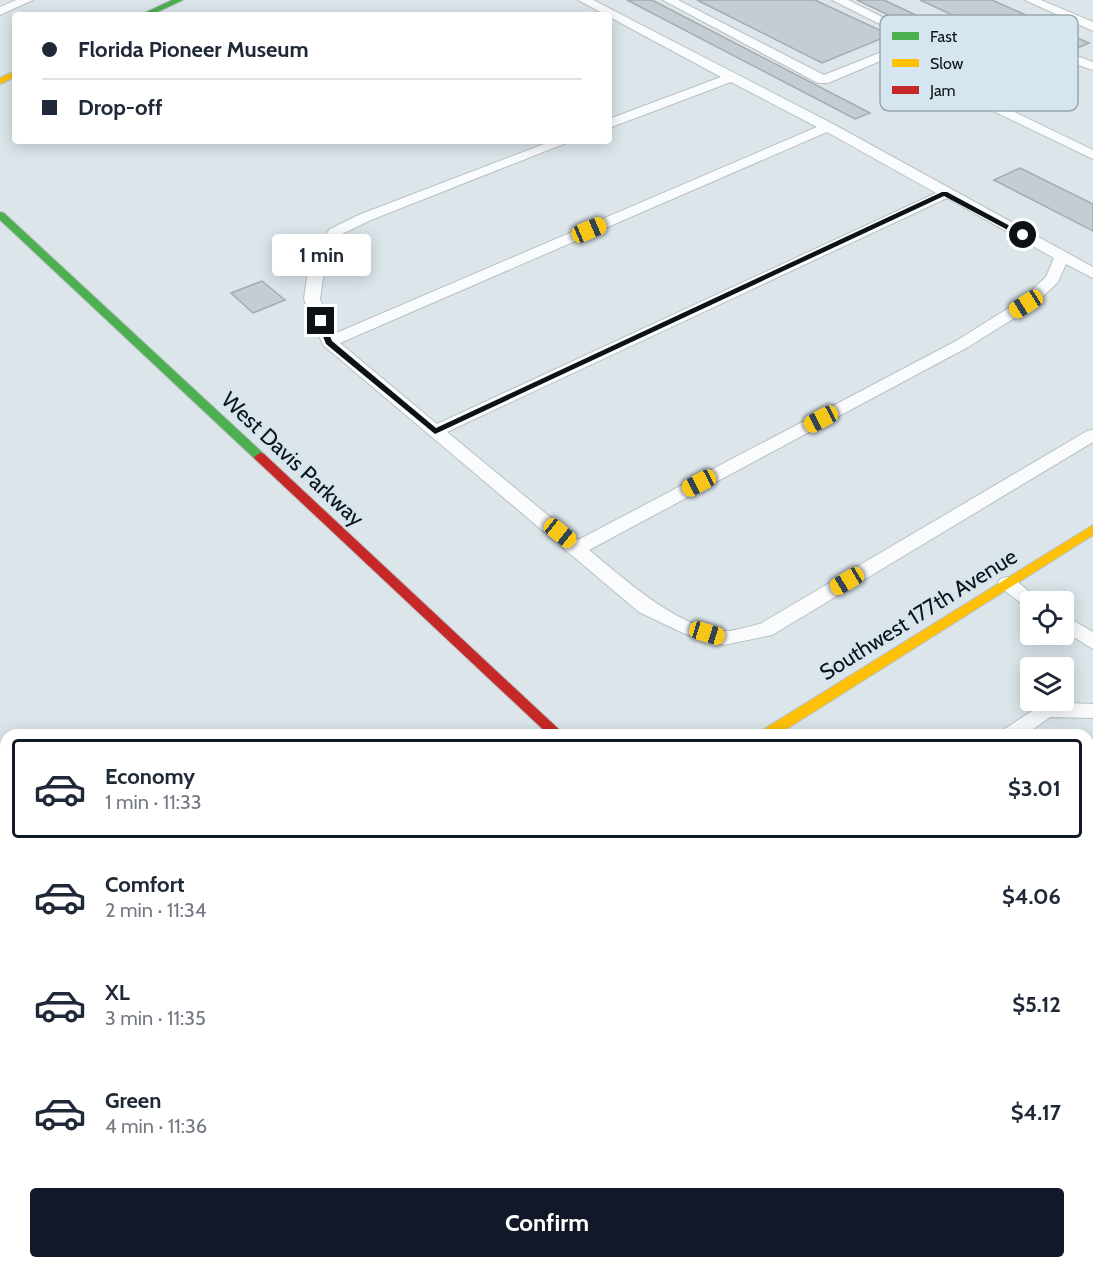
<!DOCTYPE html>
<meta charset="utf-8">
<style>
body{margin:0;font-family:Cabin,sans-serif;background:#f6f6f7;color:#1f2937;height:100vh;display:flex;flex-direction:column;font-size:22px;white-space:nowrap}
*{box-sizing:border-box;margin:0}
p{font-size:20px;color:#747a83}
.icon{flex:none;width:33px;height:33px;fill:none;stroke:currentColor;stroke-width:2;stroke-linecap:round;stroke-linejoin:round}
.map{position:relative;flex:1;overflow:hidden}
.panel{position:absolute;left:0px;top:729px;width:1094px;height:540px;display:flex;flex-direction:column;background:#fff;border-radius:18px 18px 0 0;box-shadow:0 3px 15px #0003}
.panel>*{flex:none}
.guide{position:absolute;left:12px;top:12px;width:600px;height:132px;border-radius:6px;box-shadow:0 3px 15px #0003;display:grid;align-content:center;height:132px;padding:0 30px;background:#fff}
.tools{position:absolute;left:1020px;top:591px;display:grid;gap:12px}
.tools a{display:grid;place-items:center;width:54px;height:54px;border-radius:6px;background:#fff;box-shadow:0 3px 15px #0003;font-size:30px}
.end{position:absolute;width:27px;height:27px;margin:-14px;border:8px solid #0d1216;background:#fff;box-shadow:0 0 0 3px #fff}
.from{border-radius:50%}
.bubble{position:absolute;height:42px;border-radius:6px;background:#fff;box-shadow:0 3px 15px #0003;font-size:20px;font-weight:700;line-height:42px;text-align:center}
.car{position:absolute;width:18px;height:36px;margin:-18px -9px;border-radius:8px;box-shadow:0 0 4px 2px #0007;background:linear-gradient(#f5c518 24%,#345 0 40%,#f5c518 0 76%,#345 0 86%,#f5c518 0)}
.guide b{display:flex;align-items:center;gap:21px;height:57px;font-size:22px}
.guide b+b{border-top:2px solid #e0e1e3}
.guide i{width:15px;height:15px;background:#1f2937}
ul{padding:10px 0 0;list-style:none}
li{display:flex;align-items:center;gap:18px;height:99px;margin:0 12px 9px;padding:0 18px;border:3px solid transparent;border-radius:6px}
li div{flex:1}
li b{display:block;font-size:22px}
li em{font-style:normal;font-weight:700}
li.on{border-color:#111827}
li>.icon{width:54px;height:54px;stroke-width:1.5}
.cta{display:flex;gap:12px;margin-top:auto;padding:12px 30px}
.cta a{flex:1;height:69px;border-radius:6px;background:#111827;color:#fff;font-size:24px;font-weight:700;line-height:69px;text-align:center}
.map>svg:first-child{display:block}
</style>
<div class="map">
<svg width="1093" height="1269" viewBox="0 0 1093 1269">
<rect width="100%" height="100%" fill="#dbe5ea"/>
<!-- building -->
<g fill="#c5cdd2" stroke="#a5acb0" stroke-width="1.5">
<polygon points="627,0 652,0 870,113 855,119"/>
<polygon points="697,0 815,0 890,35 822,63"/>
<polygon points="857,0 884,0 954,33 939,39"/>
<polygon points="920,0 992,0 1089,43 1050,60"/>
<polygon points="1020,168 1093,204 1093,231 994,180"/>
<polygon points="262,281 285,300 253,313 231,293"/>
<polygon points="1088,748 1093,752 1093,1104 1088,1099"/>
<polygon points="424,1263 806,1263 811,1269 416,1269"/>
<polygon points="806,1263 1005,1263 1011,1269 811,1269"/>
</g>
<g fill="none" stroke-linecap="round" stroke-linejoin="round">
<!-- lane casing -->
<g stroke="#b9c1c4" stroke-width="2">
<g id="lane">
<polygon points="16,0 33,0 0,15 0,7"/>
<path d="M 578,0 L 593,0 L 833,124 L 1093,267 L 1093,278 L 1066,264 L 1058,282 L 1032,307 L 968,347 L 589,550 C 622,577 679,629 723,631 C 734,632 749,626 760,624 L 1087,431 L 1093,430 L 1093,442 L 772,635 L 723,645 L 683,633 L 639,612 L 323,345 L 304,299 L 310,257 L 330,229 L 361,214 L 552,141 L 571,141 L 371,220 L 340,235 L 326,257 L 320,299 L 334,334 L 817,127 L 731,82 L 609,128 L 609,119 L 721,77 ZM 827,132 L 936,193 L 437,424 L 340,343 ZM 947,198 L 1054,258 L 1046,277 L 1020,301 L 956,341 L 578,540 L 447,432 Z"/>
<polygon points="663,0 678,0 824,75 912,40 832,0 848,0 928,40 896,55 1093,150 1093,159 885,59 828,83 818,83"/>
<polygon points="1025,0 1041,0 1093,22 1093,31"/>
<polygon points="1080,57 1093,62 1093,70 1075,64 1075,58"/>
<polygon points="1007,577 1014,579 1042,602 1030,602 1030,608 1026,607 1000,587 998,583 1000,579"/>
<polygon points="1064,615 1093,632 1093,649 1064,631"/>
<polygon points="1046,702 1093,704 1093,718 1050,717 1025,735 1000,735 1003,730"/>
<polygon points="310,1263 337,1263 339,1269 312,1269"/>
<polygon points="405,1263 432,1263 433,1266 432,1269 407,1269"/>
</g>
</g>
<!-- fast casing -->
<g stroke="#b9c1c4" stroke-width="2">
<g id="fast">
<polygon points="172,0 183,0 151,15 140,15"/>
<polygon points="0,212 4,213 264,454 266,457 264,460 256,460 0,220"/>
<polygon points="6,1205 6,1224 0,1227 0,1208"/>
</g>
</g>
<!-- slow casing -->
<g stroke="#b9c1c4" stroke-width="2">
<g id="slow">
<polygon points="15,71 15,77 0,84 0,78"/>
<polygon points="1093,525 1093,535 777,735 759,735 761,731"/>
</g>
</g>
<!-- jam casing -->
<g stroke="#b9c1c4" stroke-width="2">
<g id="jam">
<polygon points="260,453 264,454 565,735 549,735 256,460 254,457"/>
<polygon points="1088,1208 1093,1210 1093,1231 1088,1228"/>
</g>
</g>
<!-- lane -->
<use href="#lane" fill="#fafbfc" fill-rule="evenodd"/>
<!-- fast -->
<use href="#fast" fill="#4caf50" fill-rule="evenodd"/>
<!-- slow -->
<use href="#slow" fill="#ffc107" fill-rule="evenodd"/>
<!-- jam -->
<use href="#jam" fill="#c62828" fill-rule="evenodd"/>
</g>
<!-- route -->
<polygon fill="#0d1216" points="942,192 947,192 1027,235 1021,237 944,196 435,434 326,344 317,321 323,319 332,341 436,428"/>
<g text-anchor="middle" stroke-width="4.5" stroke-linejoin="round" paint-order="stroke">
<!-- street labels -->
<g font-size="22" fill="#0d1216" stroke="#d5e6f0">
<text transform="translate(293 459) rotate(43)" y="8">West Davis Parkway</text>
<text transform="translate(918 614) rotate(-32)" y="8">Southwest 177th Avenue</text>
</g>
</g>
<!-- legend -->
<rect x="880" y="15" width="198" height="96" rx="9" fill="#d5e6f0" stroke="#99a6af" stroke-width="1.5"/>
<rect x="892" y="32" width="27" height="8" fill="#4caf50"/>
<rect x="892" y="59" width="27" height="8" fill="#ffc107"/>
<rect x="892" y="86" width="27" height="8" fill="#c62828"/>
<g font-size="16" fill="#0d1216">
<text x="930" y="42">Fast</text>
<text x="930" y="69">Slow</text>
<text x="930" y="96">Jam</text>
</g>
</svg>
<div class="tools">
<a><svg class="icon" aria-label="locate" viewBox="0 0 24 24"><circle cx="12" cy="12" r="6"/><path d="M12 2v4M12 18v4M2 12h4M18 12h4"/></svg></a>
<a><svg class="icon" aria-label="layers" viewBox="0 0 24 24"><path d="M12 4l9 5-9 5-9-5zM3 14l9 5 9-5"/></svg></a>
</div>
<i class="end from" style="left:1023px;top:235px"></i>
<i class="end" style="left:321px;top:321px"></i>
<div class="bubble" style="left:272px;top:234px;width:99px">1 min</div>
<i class="car" style="left:589px;top:230px;rotate:67deg"></i>
<i class="car" style="left:1026px;top:304px;rotate:238deg"></i>
<i class="car" style="left:821px;top:419px;rotate:242deg"></i>
<i class="car" style="left:699px;top:483px;rotate:242deg"></i>
<i class="car" style="left:560px;top:533px;rotate:129deg"></i>
<i class="car" style="left:847px;top:581px;rotate:239deg"></i>
<i class="car" style="left:707px;top:633px;rotate:107deg"></i>
<div class="guide">
<b><i class="from"></i>Florida Pioneer Museum</b>
<b><i></i>Drop-off</b>
</div>
<section class="panel">
<ul>
<li class="on"><svg class="icon" aria-label="car" viewBox="0 0 24 24"><path d="M5 17H2v-5l4-1 3-4h7l3 4 3 1v5h-3M9 17h6M6 11h13"/><circle cx="7" cy="17" r="2"/><circle cx="17" cy="17" r="2"/></svg><div><b>Economy</b><p>1 min · 11:33</p></div><em>$3.01</em></li>
<li><svg class="icon" aria-label="car" viewBox="0 0 24 24"><path d="M5 17H2v-5l4-1 3-4h7l3 4 3 1v5h-3M9 17h6M6 11h13"/><circle cx="7" cy="17" r="2"/><circle cx="17" cy="17" r="2"/></svg><div><b>Comfort</b><p>2 min · 11:34</p></div><em>$4.06</em></li>
<li><svg class="icon" aria-label="car" viewBox="0 0 24 24"><path d="M5 17H2v-5l4-1 3-4h7l3 4 3 1v5h-3M9 17h6M6 11h13"/><circle cx="7" cy="17" r="2"/><circle cx="17" cy="17" r="2"/></svg><div><b>XL</b><p>3 min · 11:35</p></div><em>$5.12</em></li>
<li><svg class="icon" aria-label="car" viewBox="0 0 24 24"><path d="M5 17H2v-5l4-1 3-4h7l3 4 3 1v5h-3M9 17h6M6 11h13"/><circle cx="7" cy="17" r="2"/><circle cx="17" cy="17" r="2"/></svg><div><b>Green</b><p>4 min · 11:36</p></div><em>$4.17</em></li>
</ul>
<div class="cta"><a>Confirm</a></div>
</section>
</div>
